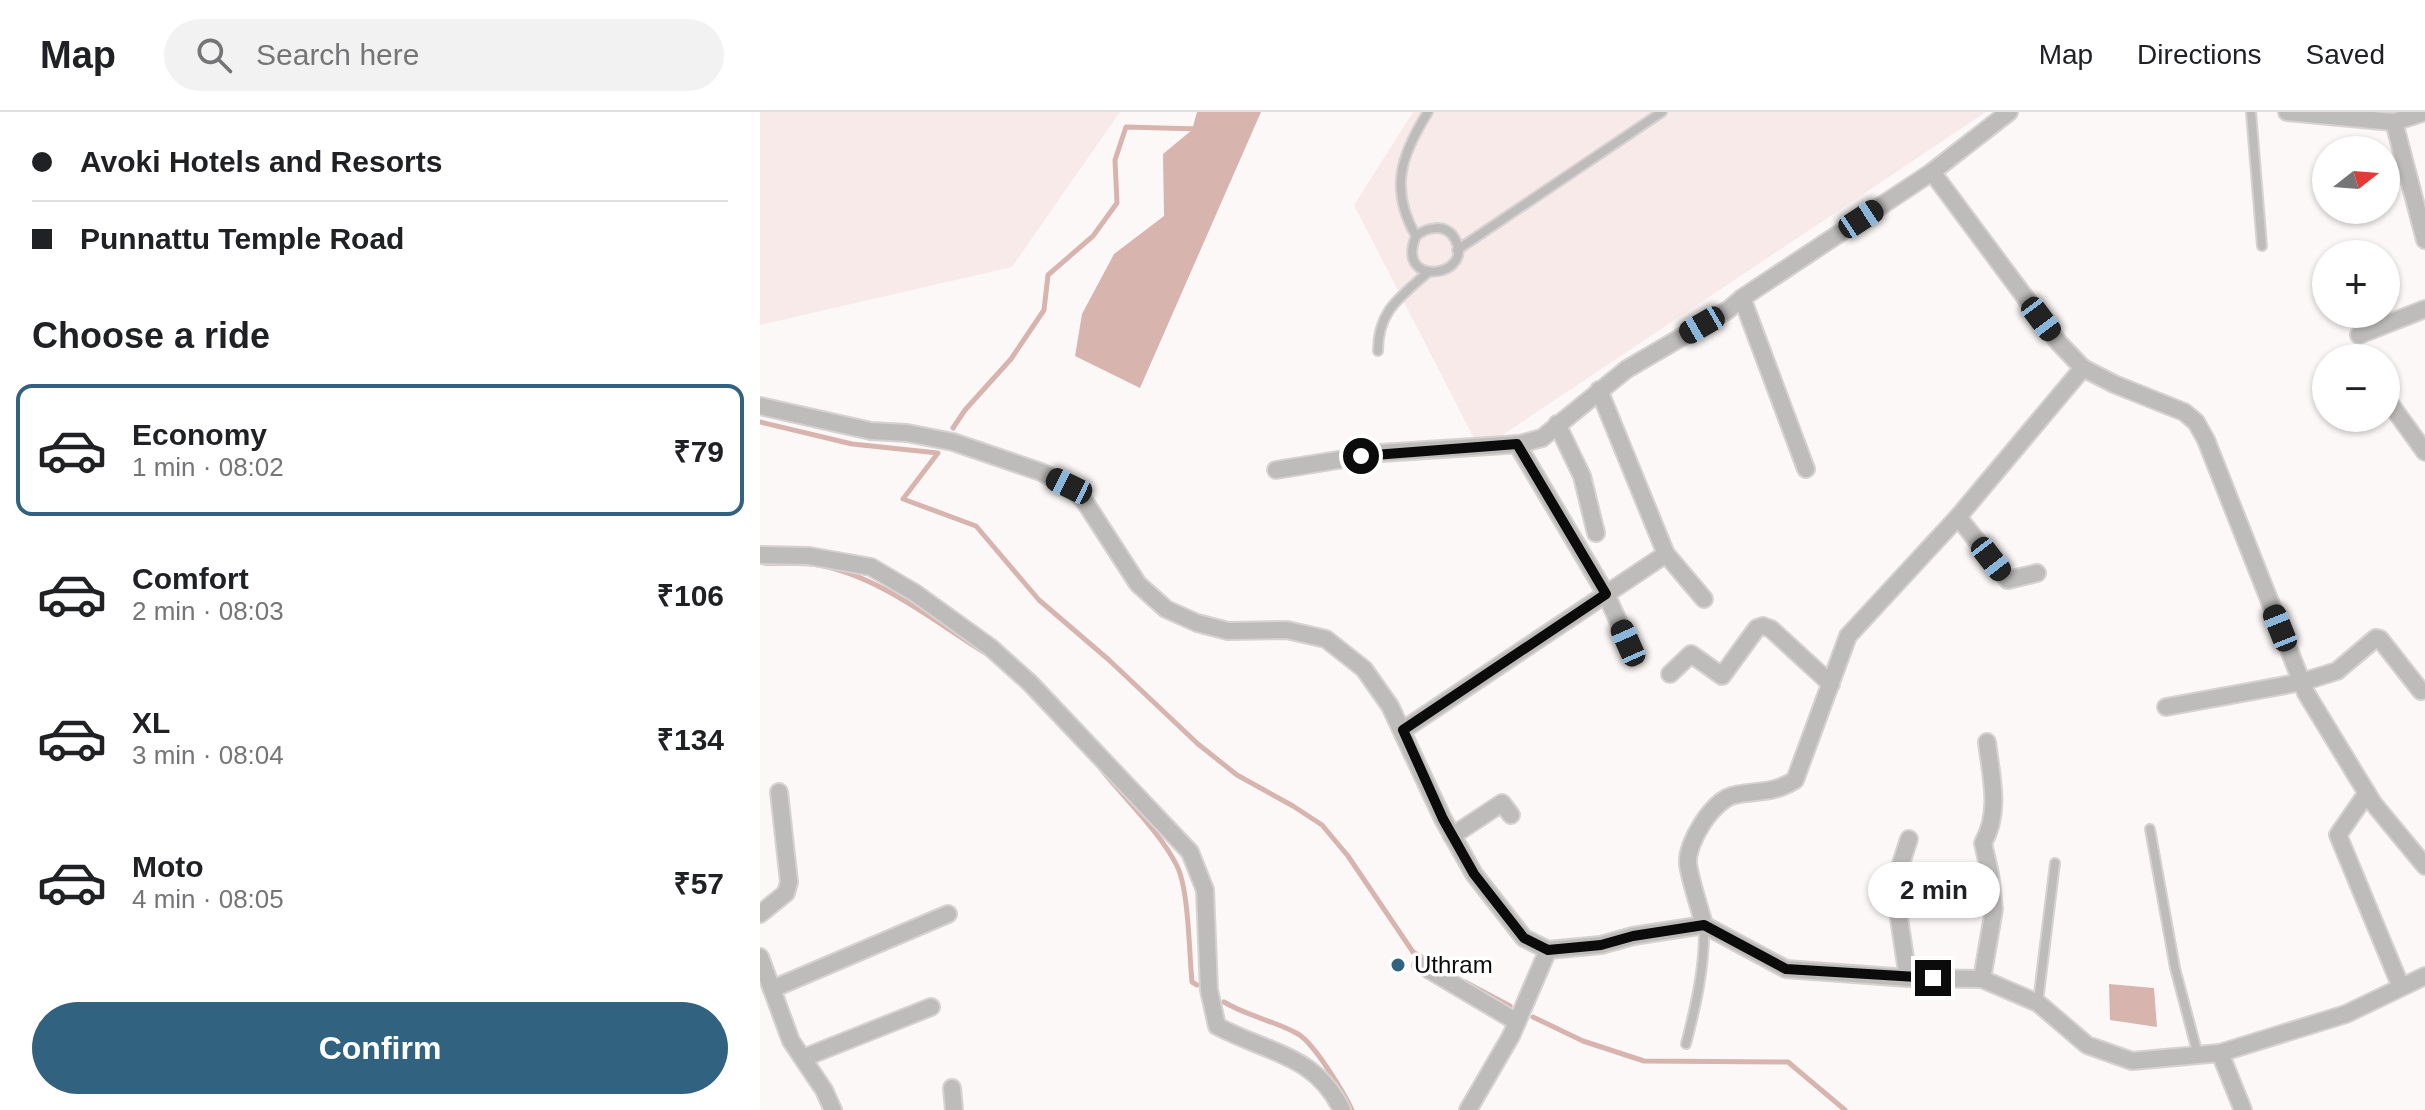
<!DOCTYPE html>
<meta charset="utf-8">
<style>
body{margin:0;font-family:Helvetica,sans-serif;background:#f2f2f2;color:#202124;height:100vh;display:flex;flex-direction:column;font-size:30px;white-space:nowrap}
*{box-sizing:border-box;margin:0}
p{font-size:26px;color:#757577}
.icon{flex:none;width:44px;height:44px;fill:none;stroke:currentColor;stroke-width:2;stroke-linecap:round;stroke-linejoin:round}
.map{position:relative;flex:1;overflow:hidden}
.side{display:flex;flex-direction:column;background:#fff;width:760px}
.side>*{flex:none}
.guide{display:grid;align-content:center;height:176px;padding:0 32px;background:#fff}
.needle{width:52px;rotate:73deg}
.tools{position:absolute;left:1552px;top:24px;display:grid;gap:16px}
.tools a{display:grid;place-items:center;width:88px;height:88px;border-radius:50%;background:#fff;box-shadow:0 2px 6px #0004;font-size:40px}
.end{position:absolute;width:36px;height:36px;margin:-18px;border:10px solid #0c0b0b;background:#fff;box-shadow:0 0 0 4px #fff}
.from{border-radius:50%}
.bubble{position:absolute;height:56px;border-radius:28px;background:#fff;box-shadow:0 2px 6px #0004;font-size:26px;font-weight:800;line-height:56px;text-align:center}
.car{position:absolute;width:24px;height:48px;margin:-24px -12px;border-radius:10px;box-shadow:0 0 6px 2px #0007;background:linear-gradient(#222 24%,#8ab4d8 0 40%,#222 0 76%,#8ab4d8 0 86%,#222 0)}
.guide b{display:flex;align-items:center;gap:28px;height:76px;font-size:30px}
.guide b+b{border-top:2px solid #e0e0e0}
.guide i{width:20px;height:20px;background:#202124}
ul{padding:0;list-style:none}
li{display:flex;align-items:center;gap:24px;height:132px;margin:0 16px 12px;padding:0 16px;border:4px solid transparent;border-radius:16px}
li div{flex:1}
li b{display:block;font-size:30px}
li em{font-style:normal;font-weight:800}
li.active{border-color:#316381}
li>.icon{width:72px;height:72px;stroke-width:1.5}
h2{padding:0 32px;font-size:36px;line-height:96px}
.cta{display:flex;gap:16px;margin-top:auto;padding:16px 32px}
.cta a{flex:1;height:92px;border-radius:48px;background:#316381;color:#fff;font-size:32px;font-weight:800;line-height:92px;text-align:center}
header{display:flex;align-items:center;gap:48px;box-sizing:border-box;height:112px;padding:0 40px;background:#fff;border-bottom:2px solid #e0e0e0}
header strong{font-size:38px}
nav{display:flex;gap:44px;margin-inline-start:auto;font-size:28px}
.search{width:560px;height:72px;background:#f2f2f2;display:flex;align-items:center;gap:20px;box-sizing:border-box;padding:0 28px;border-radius:44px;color:#757577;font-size:30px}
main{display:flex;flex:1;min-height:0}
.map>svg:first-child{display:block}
</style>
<header>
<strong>Map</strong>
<div class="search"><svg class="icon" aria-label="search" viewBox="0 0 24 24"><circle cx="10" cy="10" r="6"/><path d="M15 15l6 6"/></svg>Search here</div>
<nav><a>Map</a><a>Directions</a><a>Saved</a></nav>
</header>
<main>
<section class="side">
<div class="guide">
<b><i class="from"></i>Avoki Hotels and Resorts</b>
<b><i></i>Punnattu Temple Road</b>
</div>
<h2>Choose a ride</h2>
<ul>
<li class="active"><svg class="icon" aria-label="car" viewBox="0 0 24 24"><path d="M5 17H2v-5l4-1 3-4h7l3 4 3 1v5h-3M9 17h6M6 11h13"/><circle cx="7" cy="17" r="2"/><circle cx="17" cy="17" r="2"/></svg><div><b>Economy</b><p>1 min · 08:02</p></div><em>₹79</em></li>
<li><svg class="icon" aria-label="car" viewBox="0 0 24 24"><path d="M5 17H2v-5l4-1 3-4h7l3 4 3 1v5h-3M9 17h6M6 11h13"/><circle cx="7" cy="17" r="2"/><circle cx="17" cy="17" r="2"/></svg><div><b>Comfort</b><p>2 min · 08:03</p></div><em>₹106</em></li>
<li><svg class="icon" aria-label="car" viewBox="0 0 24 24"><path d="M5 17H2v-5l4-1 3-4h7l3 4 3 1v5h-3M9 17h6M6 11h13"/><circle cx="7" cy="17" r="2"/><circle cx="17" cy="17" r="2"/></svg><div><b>XL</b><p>3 min · 08:04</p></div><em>₹134</em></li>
<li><svg class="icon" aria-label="car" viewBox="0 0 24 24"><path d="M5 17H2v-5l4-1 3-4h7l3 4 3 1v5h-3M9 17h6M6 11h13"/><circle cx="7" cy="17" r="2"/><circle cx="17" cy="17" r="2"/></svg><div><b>Moto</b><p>4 min · 08:05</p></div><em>₹57</em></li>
</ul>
<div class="cta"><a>Confirm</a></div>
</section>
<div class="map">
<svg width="1665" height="998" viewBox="0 0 1665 998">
<rect width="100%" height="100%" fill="#fdf8f8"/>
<!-- built -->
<g fill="#f8eae8">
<polygon points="0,0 360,0 252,155 0,213"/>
<polygon points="653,0 1226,0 720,338 594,93"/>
</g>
<!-- water -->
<g fill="#d8b4af">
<polygon points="437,0 501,0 380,276 315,244 322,202 354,142 404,104 403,42 432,18"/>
<polygon points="1349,872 1394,876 1397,915 1350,908"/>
</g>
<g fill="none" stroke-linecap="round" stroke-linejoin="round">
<!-- stream -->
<g stroke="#d8b4af" stroke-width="5">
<polyline points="0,310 92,332 178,341 143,387 216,414 279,488 349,548 438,632 477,663 533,694 562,713 588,744 653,840 668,849"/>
<polyline points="193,316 205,298 251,247 284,198 288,163 333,124 357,91 355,48 366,15 439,17"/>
<path d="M 4,451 C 22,452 42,450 59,453 C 121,465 175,510 227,542"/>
<path d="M 341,657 C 365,687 400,720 417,754 C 429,778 429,841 432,870 L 437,873"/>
<polyline points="705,870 750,894"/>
<path d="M 464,890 C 487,904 515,909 538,922 C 554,931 584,981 592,998"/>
<polyline points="773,905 823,929 884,949 1028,950 1085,998"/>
</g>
<!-- lane casing -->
<g stroke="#d6d2d2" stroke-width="12">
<g id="lane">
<polyline points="1491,0 1502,134"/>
<path d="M 656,124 C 667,115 686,111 695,127 C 716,165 634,177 656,124 C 629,77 641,43 668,0"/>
<polyline points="697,138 902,0"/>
<path d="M 618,239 C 618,198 640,186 668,160"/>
<polyline points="1390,717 1415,856 1438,943"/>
<polyline points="1278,890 1295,751"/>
<path d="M 926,932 C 936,893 945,854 944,814"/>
</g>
</g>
<!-- street casing -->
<g stroke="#d6d2d2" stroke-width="20">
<g id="street">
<polyline points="1527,0 1634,10 1665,0"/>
<polyline points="1634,10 1665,128"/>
<polyline points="1172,60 1299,231 1323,256 1354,272 1424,300 1436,310 1446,328 1546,581 1613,691 1665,754"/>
<polyline points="982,186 1046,357"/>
<polyline points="1599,223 1665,197"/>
<polyline points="839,278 906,442 944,487"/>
<polyline points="1626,286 1665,340"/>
<polyline points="0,294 111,319 147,321 193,330 281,360 309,374 323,387 378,472 406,497 437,511 468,519 527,518 566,527 604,557 630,594 683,707 714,762 764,826 788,838 841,833 873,824 944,813 1026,857 1148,866 1222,867 1278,891 1327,933 1372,949 1460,941 1586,902 1665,864"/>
<polyline points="797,312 822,364 836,421"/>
<polyline points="757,332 846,482 868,531"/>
<polyline points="516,358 621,341 760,332 782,326 867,257 968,198 982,186 1172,60 1249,0"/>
<polyline points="1198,405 1248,468 1277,461"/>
<path d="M 0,443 L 49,444 L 111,455 L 155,481 L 230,535 L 270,571 L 430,740 L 445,778 L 449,878 L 457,914 C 507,941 555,942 582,998"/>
<polyline points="910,562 931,542 962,564 997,516 1003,514 1011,517 1071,572"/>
<polyline points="1406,595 1542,570 1577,559 1616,526 1620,527 1661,579"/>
<polyline points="643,618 906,442"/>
<polyline points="1607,681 1578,723 1641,875"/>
<polyline points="692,724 742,691 751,703"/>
<polyline points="0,802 26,781 29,770 19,680"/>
<path d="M 944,813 C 939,793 931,772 928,752 C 926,731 953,687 975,683 C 998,678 1013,682 1035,668 L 1088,524 L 1198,405 L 1323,256"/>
<polyline points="0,845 31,929 64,978 73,998"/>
<polyline points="661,853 757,910"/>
<polyline points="1148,866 1134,773 1149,727"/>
<path d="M 1222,867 L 1234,797 L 1230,762 L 1223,731 C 1241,700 1231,664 1227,630"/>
<polyline points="12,877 188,802"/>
<polyline points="1460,941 1483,998"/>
<polyline points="43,946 171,895"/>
<polyline points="192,976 194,998"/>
<polyline points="708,998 751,924 788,838"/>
</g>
</g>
<!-- lane -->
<use href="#lane" stroke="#bebcbb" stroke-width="8"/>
<!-- street -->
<use href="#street" stroke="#bebcbb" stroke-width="16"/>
</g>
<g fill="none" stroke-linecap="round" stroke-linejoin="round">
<!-- route -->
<polyline stroke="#0c0b0b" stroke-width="10" points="601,344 757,332 846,482 643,618 683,707 714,762 764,826 788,838 841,833 873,824 944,813 1026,857 1173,866"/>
</g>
<!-- markers -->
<circle fill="#316381" stroke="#fff" stroke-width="3" cx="638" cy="853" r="8"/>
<g text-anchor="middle" stroke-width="7" stroke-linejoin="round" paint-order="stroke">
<!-- poi labels -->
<g font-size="24" fill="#0c0b0b" stroke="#fff" text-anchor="start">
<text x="654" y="861">Uthram</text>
</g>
</g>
</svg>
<div class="tools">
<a><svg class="needle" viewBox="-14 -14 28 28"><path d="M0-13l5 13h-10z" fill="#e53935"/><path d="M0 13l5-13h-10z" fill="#757577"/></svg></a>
<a>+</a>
<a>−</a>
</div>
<i class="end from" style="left:601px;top:344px"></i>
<i class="end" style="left:1173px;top:866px"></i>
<div class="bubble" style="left:1108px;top:750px;width:132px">2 min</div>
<i class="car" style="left:1101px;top:107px;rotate:57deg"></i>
<i class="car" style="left:1281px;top:207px;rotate:143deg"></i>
<i class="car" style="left:942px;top:213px;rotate:240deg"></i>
<i class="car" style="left:309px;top:374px;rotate:296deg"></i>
<i class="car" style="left:1231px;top:447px;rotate:142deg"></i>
<i class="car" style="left:1520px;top:516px;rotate:338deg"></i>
<i class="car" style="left:868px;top:531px;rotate:336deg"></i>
</div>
</main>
